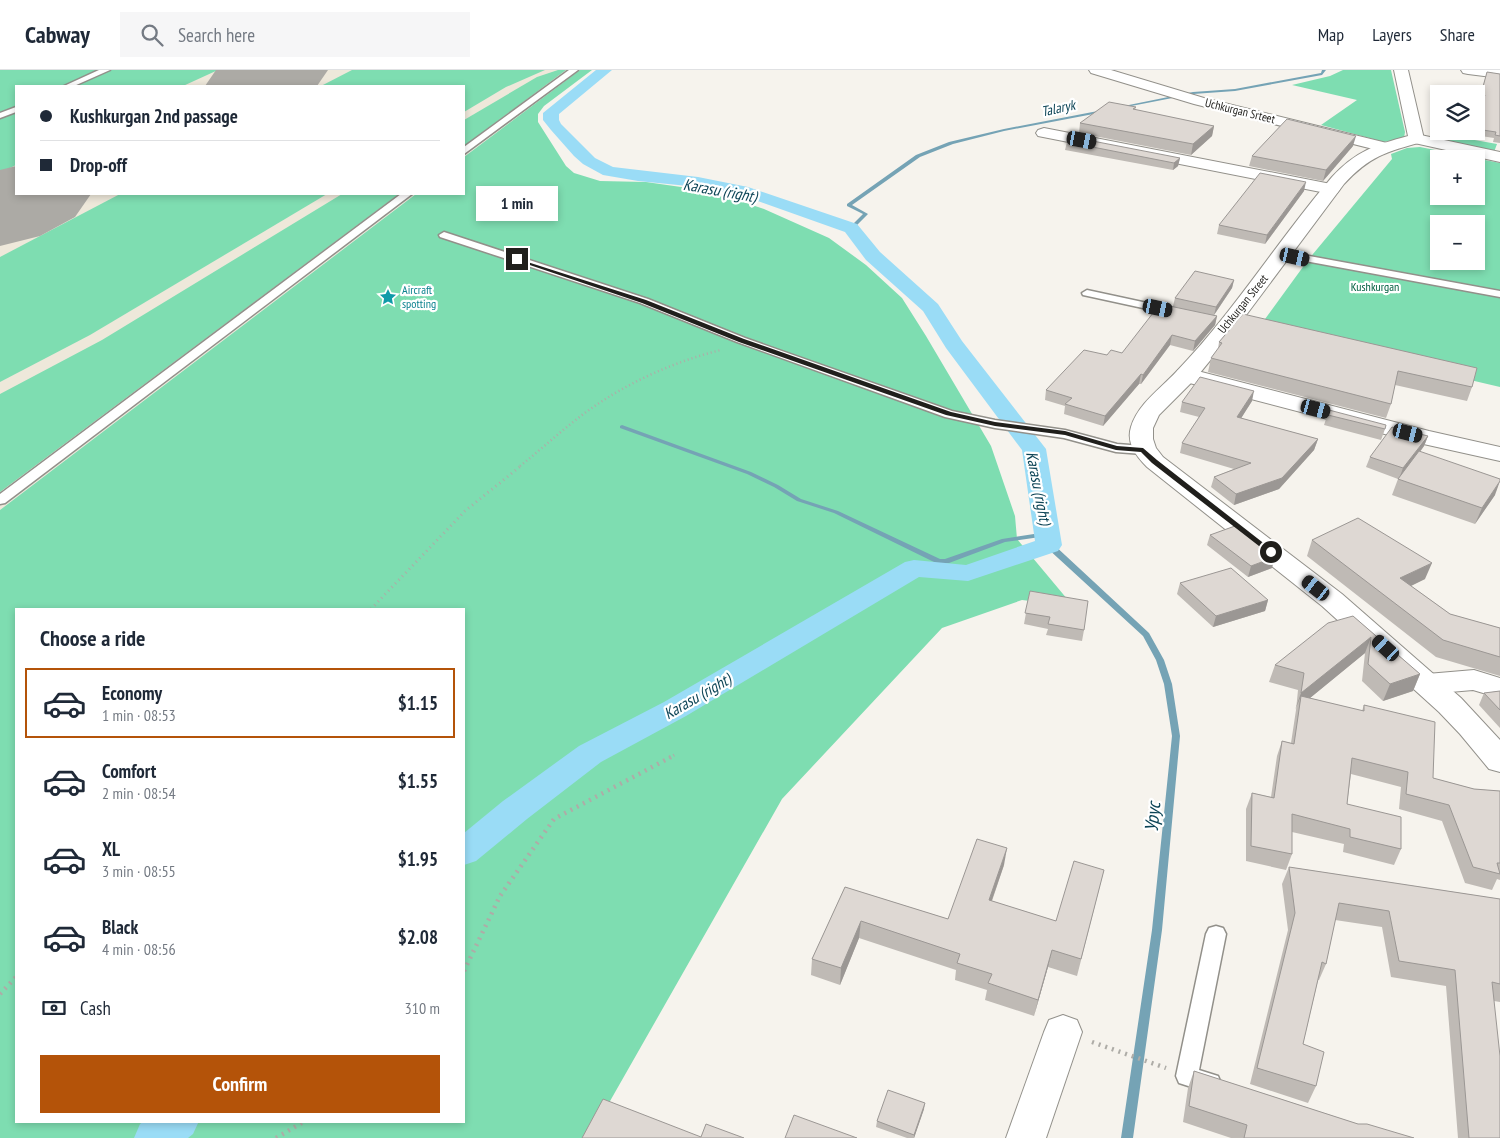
<!DOCTYPE html>
<meta charset="utf-8">
<style>
body{margin:0;font-family:"PT Sans Narrow",sans-serif;background:#f6f6f7;color:#1f2937;height:100vh;display:flex;flex-direction:column;font-size:19px;white-space:nowrap}
*{box-sizing:border-box;margin:0}
p{font-size:16px;color:#747a83}
.icon{flex:none;width:28px;height:28px;fill:none;stroke:currentColor;stroke-width:2;stroke-linecap:round;stroke-linejoin:round}
.map{position:relative;flex:1;overflow:hidden}
.details{position:absolute;left:15px;top:538px;width:450px;height:515px;display:flex;flex-direction:column;background:#fff;border-radius:0px;box-shadow:0 2px 8px #0003}
.details>*{flex:none}
.top-card{position:absolute;left:15px;top:15px;width:450px;height:110px;border-radius:0px;box-shadow:0 2px 8px #0003;display:grid;align-content:center;height:110px;padding:0 25px;background:#fff}
.controls{position:absolute;left:1430px;top:15px;display:grid;gap:10px}
.controls a{display:grid;place-items:center;width:55px;height:55px;border-radius:0px;background:#fff;box-shadow:0 2px 8px #0003;font-size:25px}
.end{position:absolute;width:22px;height:22px;margin:-11px;border:6px solid #201f1c;background:#fff;box-shadow:0 0 0 2px #fff}
.from{border-radius:50%}
.bubble{position:absolute;height:35px;border-radius:0px;background:#fff;box-shadow:0 2px 8px #0003;font-size:16px;font-weight:700;line-height:35px;text-align:center}
.car{position:absolute;width:15px;height:30px;margin:-15px -8px;border-radius:6px;box-shadow:0 0 4px 1px #0007;background:linear-gradient(#222 24%,#8ab4d8 0 40%,#222 0 76%,#8ab4d8 0 86%,#222 0)}
.top-card b{display:flex;align-items:center;gap:18px;height:48px;font-size:19px}
.top-card b+b{border-top:1px solid #e0e1e3}
.top-card i{width:12px;height:12px;background:#1f2937}
ul{padding:0;list-style:none}
li{display:flex;align-items:center;gap:15px;height:70px;margin:0 10px 8px;padding:0 15px;border:2px solid transparent;border-radius:0px}
li div{flex:1}
li b{display:block;font-size:19px}
li em{font-style:normal;font-weight:700}
li.current{border-color:#b45309}
li>.icon{width:45px;height:45px;stroke-width:1.5}
h2{padding:0 25px;font-size:22px;line-height:60px}
.pay{display:flex;align-items:center;gap:12px;height:55px;padding:0 25px;font-size:19px}
.pay p{margin-inline-start:auto}
.primary-button{display:flex;gap:10px;margin-top:auto;padding:10px 25px}
.primary-button a{flex:1;height:58px;border-radius:0px;background:#b45309;color:#fff;font-size:20px;font-weight:700;line-height:58px;text-align:center}
header{display:flex;align-items:center;gap:30px;box-sizing:border-box;height:70px;padding:0 25px;background:#fff;border-bottom:1px solid #e0e1e3}
header strong{font-size:24px}
nav{display:flex;gap:28px;margin-inline-start:auto;font-size:18px}
.search{width:350px;height:45px;background:#f6f6f7;display:flex;align-items:center;gap:12px;box-sizing:border-box;padding:0 18px;border-radius:0px;color:#747a83;font-size:19px}
.map>svg:first-child{display:block}
</style>
<header>
<strong>Cabway</strong>
<div class="search"><svg class="icon" aria-label="search" viewBox="0 0 24 24"><circle cx="10" cy="10" r="6"/><path d="M15 15l6 6"/></svg>Search here</div>
<nav><a>Map</a><a>Layers</a><a>Share</a></nav>
</header>
<div class="map">
<svg width="1500" height="1068" viewBox="0 0 1500 1068">
<rect width="100%" height="100%" fill="#f6f3ed"/>
<!-- built -->
<polygon fill="#eee8da" points="0,0 580,0 464,87 464,16 16,16 16,124 416,124 0,440"/>
<!-- green -->
<g fill="#7eddb1" fill-rule="evenodd">
<polygon points="0,0 218,0 183,16 16,16 16,95 0,103"/>
<polygon points="352,0 545,0 506,17 464,42 464,16 321,16"/>
<polygon points="558,0 566,0 464,76 464,50 537,7"/>
<path d="M 580,0 L 592,0 L 544,36 L 538,44 L 538,52 L 566,96 L 574,103 L 600,111 L 646,112 L 688,118 L 740,131 L 764,139 L 829,168 L 866,195 L 902,228 L 926,266 L 991,376 L 1015,446 L 1017,469 L 1073,536 L 1022,530 L 942,558 L 782,729 L 589,1068 L 0,1068 L 0,440 L 416,124 L 464,124 L 464,87 ZM 16,539 L 464,539 L 464,1051 L 16,1051 Z"/>
<polygon points="1343,0 1391,0 1405,62 1404,68 1384,72 1321,55 1357,30 1292,15 1330,6"/>
<polygon points="1430,62 1497,74 1494,82 1441,70"/>
<path d="M 1420,77 L 1500,93 L 1500,317 L 1257,260 L 1308,190 L 1392,89 L 1391,84 L 1407,78 ZM 1439,89 L 1476,89 L 1476,126 L 1439,126 ZM 1439,154 L 1476,154 L 1476,191 L 1439,191 Z"/>
<polygon points="120,124 327,124 90,265 0,312 0,187"/>
<polygon points="342,124 399,124 0,422 0,324 102,270"/>
</g>
<g fill="none" stroke-linecap="round" stroke-linejoin="round">
<!-- stream -->
<g fill="#75a3b5" fill-rule="evenodd">
<polygon points="1322,0 1326,0 1322,5 1235,21 1193,24 1121,38 1119,37 1193,22 1235,19 1321,3"/>
<polygon points="1103,40 1104,40 1104,42 1004,61 953,74 920,87 852,135 868,144 853,159 849,158 863,144 847,136 847,134 916,85 949,72 1004,59"/>
<polygon points="622,355 751,402 778,415 801,429 838,441 940,489 945,489 1002,469 1047,462 1051,464 1047,466 1005,472 949,493 936,493 834,443 797,431 774,417 747,404 620,358 620,356"/>
<polygon points="1046,473 1052,473 1149,563 1164,590 1172,614 1180,666 1162,860 1133,1068 1121,1068 1152,860 1172,666 1164,614 1156,590 1143,566 1046,477 1045,475"/>
</g>
<!-- canal -->
<g fill="#9adcf6" fill-rule="evenodd">
<polygon points="596,0 612,0 559,44 559,50 561,54 595,88 613,97 698,107 748,117 857,154 880,182 938,234 962,271 1046,379 1062,475 1058,481 968,511 919,507 686,646 601,692 527,749 476,791 464,795 464,763 503,731 579,676 664,632 905,492 914,490 966,495 1035,471 1022,380 946,278 923,241 866,190 845,162 744,126 698,117 638,111 603,105 583,94 574,86 551,60 543,50 543,43"/>
<polygon points="144,1051 199,1051 193,1064 188,1068 134,1068 140,1054"/>
</g>
<!-- runway -->
<g fill="#acaaa5" fill-rule="evenodd">
<polygon points="216,0 328,0 317,16 205,16"/>
<polygon points="16,96 16,124 91,124 75,147 40,166 0,176 0,100"/>
</g>
<!-- service casing -->
<g stroke="#92908a" stroke-width="3">
<g id="service">
<polygon points="99,0 110,0 74,16 64,16"/>
<polygon points="569,0 578,0 464,84 464,77"/>
<polygon points="16,37 16,42 0,48 0,43"/>
<polygon points="401,124 412,124 5,433 0,434 0,424"/>
<polygon points="444,162 648,229 745,268 952,341 995,350 1065,360 1117,374 1143,376 1149,380 1143,384 1116,382 1064,368 995,358 945,347 737,272 640,233 440,167 439,165"/>
<polygon points="1282,181 1500,221 1500,227 1278,186 1277,184"/>
<polygon points="1087,220 1175,239 1181,242 1175,245 1083,225 1082,223"/>
<polygon points="1216,856 1223,858 1226,864 1199,1000 1218,1006 1221,1013 1218,1020 1210,1023 1179,1013 1176,1006 1206,864 1209,858"/>
</g>
</g>
<!-- minor casing -->
<g stroke="#92908a" stroke-width="2">
<g id="minor">
<polygon points="1089,0 1111,0 1204,28 1391,74 1393,77 1391,80 1385,82 1194,34 1091,3"/>
<polygon points="1461,0 1500,0 1500,8 1468,4 1463,3"/>
<polygon points="1044,58 1331,114 1337,115 1340,119 1337,123 1331,124 1038,66 1036,63 1038,60"/>
<polygon points="1416,64 1500,82 1500,92 1410,72 1408,69 1410,66"/>
<polygon points="1186,298 1429,361 1500,377 1500,391 1419,373 1178,310 1175,305 1178,300"/>
<polygon points="1474,600 1500,608 1500,628 1473,620 1427,624 1417,621 1412,614 1417,607 1427,604"/>
<polygon points="1063,945 1077,950 1082,962 1046,1068 1006,1068 1044,962 1049,950"/>
</g>
</g>
<!-- tertiary casing -->
<g stroke="#92908a" stroke-width="2">
<path id="tertiary" d="M 1394,0 L 1408,0 L 1424,69 L 1422,72 C 1386,82 1370,86 1344,114 L 1235,260 L 1195,309 L 1159,345 L 1153,358 L 1153,369 L 1156,378 L 1163,387 L 1342,524 L 1461,628 L 1500,670 L 1500,702 L 1489,699 L 1460,664 L 1439,642 L 1322,536 L 1147,397 C 1136,386 1126,373 1131,357 C 1138,334 1160,319 1176,302 C 1234,242 1278,170 1332,107 C 1356,81 1375,75 1408,66 Z"/>
</g>
<!-- path-far2 -->
<path stroke="#aeaca7" stroke-width="2.5" stroke-dasharray="1 3" stroke-linecap="butt" d="M 520,396 C 543,378 565,357 589,340 C 627,313 675,291 721,280"/>
<!-- path-far1 -->
<g stroke="#aeaca7" stroke-width="3" stroke-dasharray="1 4" stroke-linecap="butt">
<polyline points="371,539 465,441 522,395"/>
<polyline points="669,688 676,684"/>
</g>
<!-- path -->
<g stroke="#aeaca7" stroke-width="4.5" stroke-dasharray="2 5" stroke-linecap="butt">
<polyline points="464,901 500,826 554,749 671,687"/>
<polyline points="0,924 16,907"/>
<polyline points="1092,972 1166,998"/>
<polyline points="276,1068 305,1051"/>
</g>
<!-- service -->
<use href="#service" fill="#fff" fill-rule="evenodd"/>
<!-- minor -->
<use href="#minor" fill="#fff" fill-rule="evenodd"/>
<!-- tertiary -->
<use href="#tertiary" fill="#fff" fill-rule="evenodd"/>
</g>
<!-- wall -->
<g fill="#bfbab5">
<polygon points="1487,2 1500,4 1500,73 1493,72 1494,68 1468,64 1468,61 1476,61 1476,43 1482,31 1479,30"/>
<polygon points="1136,37 1135,40 1214,56 1212,66 1191,85 1079,63 1080,53"/>
<polygon points="1067,72 1180,88 1178,96 1173,100 1065,80"/>
<polygon points="1353,76 1323,111 1249,96 1252,86"/>
<polygon points="1304,121 1265,174 1217,164 1219,155"/>
<polygon points="1234,210 1232,218 1214,245 1217,246 1215,255 1193,281 1170,275 1141,314 1139,314 1103,356 1064,344 1065,336 1045,330 1046,320 1107,285 1122,283 1173,236 1175,228"/>
<polygon points="1243,244 1472,317 1467,331 1395,315 1391,334 1386,348 1208,302 1211,288 1218,279 1219,272"/>
<polygon points="1252,331 1241,348 1318,369 1314,380 1279,419 1234,435 1211,417 1214,407 1234,399 1180,383 1182,373 1199,347 1180,342 1182,332"/>
<polygon points="1329,340 1385,359 1381,370 1324,355"/>
<polygon points="1428,366 1424,376 1420,382 1495,425 1475,454 1392,425 1398,409 1366,397 1370,387"/>
<polygon points="1210,465 1272,498 1248,507 1207,475"/>
<polygon points="1312,470 1425,509 1411,516 1450,544 1500,558 1500,606 1436,587 1307,486"/>
<polygon points="1180,513 1268,530 1265,541 1213,557 1177,524"/>
<polygon points="1030,521 1084,560 1082,571 1046,565 1048,559 1024,554"/>
<polygon points="1353,546 1420,604 1413,621 1383,631 1362,611 1365,583 1310,628 1362,641 1364,635 1433,708 1474,719 1500,721 1500,810 1497,809 1492,820 1465,813 1442,751 1399,739 1401,717 1351,704 1347,734 1401,779 1394,795 1343,782 1344,774 1292,762 1292,784 1286,800 1246,791 1246,739 1252,723 1271,727 1277,686 1282,671 1291,673 1296,640 1298,620 1269,612 1275,595"/>
<polygon points="1500,621 1500,658 1479,635 1484,623"/>
<polygon points="1004,795 992,831 1056,851 1104,800 1077,906 1048,897 1034,946 985,930 987,920 955,910 956,900 859,868 840,915 811,905 812,889 845,817 948,849"/>
<polygon points="1289,797 1500,829 1500,932 1494,931 1500,1068 1458,1068 1446,916 1391,907 1382,857 1335,850 1326,894 1319,910 1318,910 1303,974 1316,1016 1308,1033 1250,1014 1288,860 1282,814"/>
<polygon points="1194,1001 1358,1054 1414,1068 1231,1068 1183,1052 1188,1018"/>
<polygon points="924,1039 914,1068 907,1068 876,1057 877,1051"/>
</g>
<!-- shaded-wall -->
<g fill="#9b9794">
<polygon points="1214,56 1212,66 1191,85 1193,74"/>
<polygon points="1356,66 1353,76 1323,111 1326,100"/>
<polygon points="1180,88 1178,96 1173,100 1174,93"/>
<polygon points="1306,112 1304,121 1265,174 1267,165"/>
<polygon points="1234,210 1232,218 1214,245 1216,237"/>
<polygon points="1217,246 1215,255 1193,281 1195,271"/>
<polygon points="1172,265 1170,275 1141,314 1143,305"/>
<polygon points="1141,304 1139,314 1103,356 1105,346"/>
<polygon points="1254,321 1252,331 1235,358 1237,347"/>
<polygon points="1428,366 1424,376 1399,409 1403,398"/>
<polygon points="1318,369 1314,380 1279,419 1234,435 1236,424"/>
<polygon points="1500,411 1495,425 1475,454 1482,438"/>
<polygon points="1275,487 1272,498 1248,507 1251,496"/>
<polygon points="1432,493 1425,509 1394,524 1400,508"/>
<polygon points="1268,530 1265,541 1213,557 1216,546"/>
<polygon points="1371,567 1365,583 1299,637 1301,626 1295,640 1301,623"/>
<polygon points="1420,604 1413,621 1383,631 1390,614"/>
<polygon points="1007,778 1004,795 986,847 989,830"/>
<polygon points="861,851 859,868 840,915 841,898"/>
<polygon points="1052,880 1048,897 1034,946 1038,930"/>
<polygon points="925,1033 924,1039 914,1068 914,1065"/>
</g>
<!-- building -->
<g fill="#ded8d3" stroke="#9b9794">
<polygon points="1487,2 1500,4 1500,66 1495,65 1496,62 1476,59 1476,43 1485,25 1481,24"/>
<polygon points="1109,32 1136,37 1133,39 1214,56 1193,74 1080,53"/>
<polygon points="1287,49 1356,66 1326,100 1252,86"/>
<polygon points="1072,67 1180,88 1174,93 1067,72"/>
<polygon points="1260,103 1306,112 1267,165 1219,155"/>
<polygon points="1195,201 1234,210 1216,237 1175,228"/>
<polygon points="1160,234 1217,246 1195,271 1172,265 1143,305 1141,304 1105,346 1065,334 1072,328 1046,320 1084,280 1107,285 1111,280 1122,283"/>
<polygon points="1243,244 1477,298 1472,317 1398,301 1391,334 1211,288 1222,273 1219,272"/>
<polygon points="1200,307 1254,321 1237,347 1318,369 1282,408 1236,424 1214,407 1251,393 1182,373 1205,338 1182,332"/>
<polygon points="1329,340 1386,355 1385,359 1328,345"/>
<polygon points="1392,357 1428,366 1403,398 1370,387"/>
<polygon points="1419,381 1500,409 1500,411 1482,438 1398,409"/>
<polygon points="1358,448 1432,493 1400,508 1450,544 1500,558 1500,587 1443,570 1312,470"/>
<polygon points="1235,456 1275,487 1251,496 1210,465"/>
<polygon points="1231,498 1268,530 1216,546 1180,513"/>
<polygon points="1030,521 1088,531 1084,560 1048,554 1050,547 1025,543"/>
<polygon points="1353,546 1420,604 1390,614 1368,594 1371,567 1301,623 1304,603 1275,595 1328,553"/>
<polygon points="1500,621 1500,640 1484,623"/>
<polygon points="1301,626 1364,641 1364,635 1435,652 1433,708 1474,719 1500,721 1500,793 1497,793 1500,804 1473,797 1449,735 1406,724 1408,702 1352,688 1347,734 1401,747 1401,779 1350,767 1350,759 1292,744 1292,784 1251,776 1252,723 1274,728 1282,671 1294,674"/>
<polygon points="977,769 1007,778 989,830 1056,851 1074,791 1104,800 1081,889 1052,880 1038,930 988,913 992,904 957,893 960,884 861,851 841,898 812,889 845,817 948,849"/>
<polygon points="1289,797 1500,829 1500,914 1492,912 1500,986 1500,1068 1469,1068 1455,900 1399,891 1389,841 1339,833 1326,894 1322,892 1303,974 1324,982 1316,1016 1257,998 1295,843"/>
<polygon points="1194,1001 1358,1054 1367,1054 1414,1068 1244,1068 1247,1055 1189,1036"/>
<polygon points="888,1020 925,1033 914,1065 877,1051"/>
<polygon points="603,1029 701,1067 706,1054 744,1068 582,1068"/>
<polygon points="794,1045 857,1068 785,1068"/>
</g>
<!-- route -->
<polygon fill="#201f1c" points="515,188 646,230 744,269 951,342 995,352 1065,361 1117,376 1143,378 1157,390 1275,482 1268,483 1152,393 1141,382 1116,380 1065,365 995,356 946,345 739,272 642,233 515,190"/>
<!-- icons -->
<defs>
<g id="sight-bare" transform="scale(1.35)"><path d="M0-6L1.8-2.2L6-1.7L2.9 1.2L3.7 5.4L0 3.3L-3.7 5.4L-2.9 1.2L-6-1.7L-1.8-2.2Z" fill="#0f9aa8" stroke="#fff" stroke-width="2.5" paint-order="stroke"/></g>
</defs>
<g fill-rule="evenodd">
<use href="#sight-bare" x="388" y="227"/>
</g>
<g text-anchor="middle" stroke-width="4.5" stroke-linejoin="round" paint-order="stroke">
<!-- far-street labels -->
<g font-size="12" fill="#201f1c" stroke="#fff">
<text transform="translate(1240 41) rotate(14)" y="4">Uchkurgan Srteet</text>
<text transform="translate(1243 234) rotate(-51)" y="4">Uchkurgan Street</text>
</g>
<!-- far-park labels -->
<g font-size="12" fill="#005f40" stroke="#fff">
<text x="1375" y="221">Kushkurgan</text>
</g>
<!-- far-culture labels -->
<g font-size="12" fill="#0d838f" stroke="#fff" text-anchor="start">
<text x="402" y="224">Aircraft<tspan x="402" dy="14">spotting</tspan></text>
</g>
<!-- far-water labels -->
<g font-size="14" font-style="italic" fill="#0c4456" stroke="#fff">
<text transform="translate(1058 38) rotate(-12)" y="5">Talaryk</text>
</g>
<!-- water labels -->
<g font-size="16" font-style="italic" fill="#0c4456" stroke="#fff">
<text transform="translate(720 120) rotate(10)" y="6">Karasu (right)</text>
<text transform="translate(1039 418) rotate(79)" y="6">Karasu (right)</text>
<text transform="translate(697 626) rotate(-30)" y="6">Karasu (right)</text>
</g>
<!-- near-water labels -->
<g font-size="19" font-style="italic" fill="#0c4456" stroke="#fff">
<text transform="translate(1152 747) rotate(-85)" y="7">Урус</text>
</g>
</g>
</svg>
<div class="controls">
<a><svg class="icon" aria-label="layers" viewBox="0 0 24 24"><path d="M12 4l9 5-9 5-9-5zM3 14l9 5 9-5"/></svg></a>
<a>+</a>
<a>−</a>
</div>
<i class="end from" style="left:1271px;top:482px"></i>
<i class="end" style="left:517px;top:189px"></i>
<div class="bubble" style="left:476px;top:116px;width:82px">1 min</div>
<i class="car" style="left:1082px;top:70px;rotate:101deg"></i>
<i class="car" style="left:1295px;top:187px;rotate:103deg"></i>
<i class="car" style="left:1158px;top:238px;rotate:102deg"></i>
<i class="car" style="left:1316px;top:339px;rotate:105deg"></i>
<i class="car" style="left:1408px;top:363px;rotate:104deg"></i>
<i class="car" style="left:1316px;top:518px;rotate:308deg"></i>
<i class="car" style="left:1386px;top:578px;rotate:312deg"></i>
<div class="top-card">
<b><i class="from"></i>Kushkurgan 2nd passage</b>
<b><i></i>Drop-off</b>
</div>
<section class="details">
<h2>Choose a ride</h2>
<ul>
<li class="current"><svg class="icon" aria-label="car" viewBox="0 0 24 24"><path d="M5 17H2v-5l4-1 3-4h7l3 4 3 1v5h-3M9 17h6M6 11h13"/><circle cx="7" cy="17" r="2"/><circle cx="17" cy="17" r="2"/></svg><div><b>Economy</b><p>1 min · 08:53</p></div><em>$1.15</em></li>
<li><svg class="icon" aria-label="car" viewBox="0 0 24 24"><path d="M5 17H2v-5l4-1 3-4h7l3 4 3 1v5h-3M9 17h6M6 11h13"/><circle cx="7" cy="17" r="2"/><circle cx="17" cy="17" r="2"/></svg><div><b>Comfort</b><p>2 min · 08:54</p></div><em>$1.55</em></li>
<li><svg class="icon" aria-label="car" viewBox="0 0 24 24"><path d="M5 17H2v-5l4-1 3-4h7l3 4 3 1v5h-3M9 17h6M6 11h13"/><circle cx="7" cy="17" r="2"/><circle cx="17" cy="17" r="2"/></svg><div><b>XL</b><p>3 min · 08:55</p></div><em>$1.95</em></li>
<li><svg class="icon" aria-label="car" viewBox="0 0 24 24"><path d="M5 17H2v-5l4-1 3-4h7l3 4 3 1v5h-3M9 17h6M6 11h13"/><circle cx="7" cy="17" r="2"/><circle cx="17" cy="17" r="2"/></svg><div><b>Black</b><p>4 min · 08:56</p></div><em>$2.08</em></li>
</ul>
<div class="pay"><svg class="icon" aria-label="cash" viewBox="0 0 24 24"><path d="M3 7h18v10H3z"/><circle cx="12" cy="12" r="2"/></svg>Cash<p>310 m</p></div>
<div class="primary-button"><a>Confirm</a></div>
</section>
</div>
